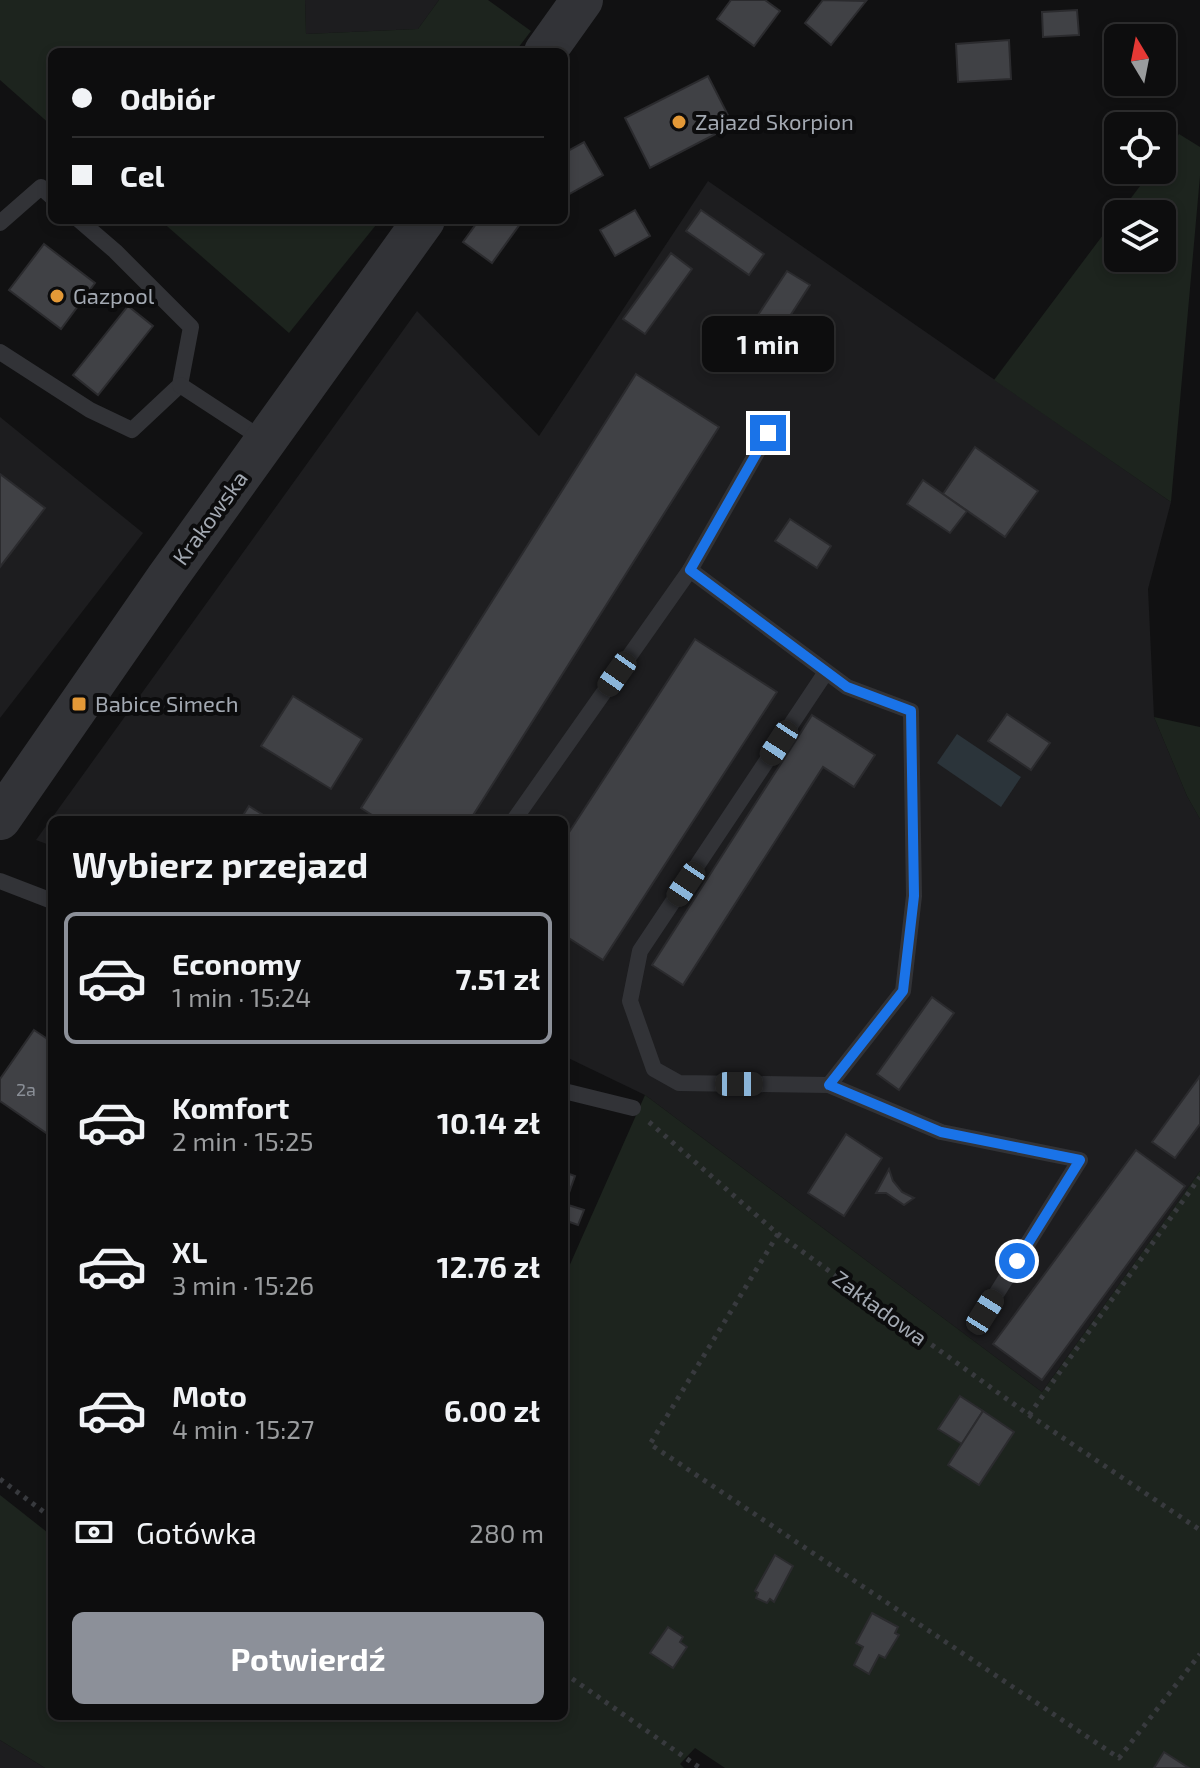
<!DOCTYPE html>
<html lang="pl">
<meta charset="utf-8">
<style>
body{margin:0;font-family:"Exo 2",sans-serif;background:#161617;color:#f1f3f6;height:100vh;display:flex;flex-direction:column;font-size:30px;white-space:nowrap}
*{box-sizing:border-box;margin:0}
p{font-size:26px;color:#9a9c9e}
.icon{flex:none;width:44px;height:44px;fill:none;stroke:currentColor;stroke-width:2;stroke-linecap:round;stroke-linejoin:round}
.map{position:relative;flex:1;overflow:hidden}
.drawer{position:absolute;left:48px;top:816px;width:520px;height:904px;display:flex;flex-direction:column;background:#0d0d0e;border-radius:12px;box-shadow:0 4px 12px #0003,0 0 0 2px #2d2d2e}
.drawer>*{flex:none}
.banner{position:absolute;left:48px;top:48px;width:520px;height:176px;border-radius:12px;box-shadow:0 4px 12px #0003,0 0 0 2px #2d2d2e;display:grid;align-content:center;height:176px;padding:0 24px;background:#0d0d0e}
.needle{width:52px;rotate:350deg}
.controls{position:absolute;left:1104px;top:24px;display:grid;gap:16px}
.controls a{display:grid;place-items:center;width:72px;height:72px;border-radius:12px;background:#0d0d0e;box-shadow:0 4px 12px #0003,0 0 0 2px #2d2d2e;font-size:40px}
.end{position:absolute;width:36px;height:36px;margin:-18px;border:10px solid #1a73e8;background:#fff;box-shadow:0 0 0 4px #fff}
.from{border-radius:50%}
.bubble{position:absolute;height:56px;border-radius:12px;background:#0d0d0e;box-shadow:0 4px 12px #0003,0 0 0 2px #2d2d2e;font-size:26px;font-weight:700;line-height:56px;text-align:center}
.car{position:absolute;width:24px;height:48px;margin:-24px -12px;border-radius:10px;box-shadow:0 0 6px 2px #0007;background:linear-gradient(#222 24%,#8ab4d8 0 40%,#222 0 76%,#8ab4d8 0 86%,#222 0)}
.banner b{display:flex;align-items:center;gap:28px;height:76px;font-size:30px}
.banner b+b{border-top:2px solid #2d2d2e}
.banner i{width:20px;height:20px;background:#f1f3f6}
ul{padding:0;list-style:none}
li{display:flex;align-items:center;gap:24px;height:132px;margin:0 16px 12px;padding:0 8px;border:4px solid transparent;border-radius:12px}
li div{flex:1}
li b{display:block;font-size:30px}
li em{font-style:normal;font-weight:700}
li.current{border-color:#8c9099}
li>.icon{width:72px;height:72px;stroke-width:1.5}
h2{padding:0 24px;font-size:36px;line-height:96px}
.pay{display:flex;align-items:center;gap:20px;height:88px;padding:0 24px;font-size:30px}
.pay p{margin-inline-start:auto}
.primary-button{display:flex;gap:16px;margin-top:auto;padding:16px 24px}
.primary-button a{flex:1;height:92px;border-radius:12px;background:#8c9099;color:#fff;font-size:32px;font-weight:700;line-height:92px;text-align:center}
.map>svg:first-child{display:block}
</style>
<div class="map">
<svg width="1200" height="1768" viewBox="0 0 1200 1768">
<rect width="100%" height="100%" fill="#111112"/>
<!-- built -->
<g fill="#1d1d1f">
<polygon points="305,0 439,0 418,29 306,34"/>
<polygon points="708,181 1171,502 1148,589 1154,717 1187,796 1200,819 1200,1171 1042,1392 645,1095 564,1056 564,820 52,820 52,846 36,840 417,311 539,436"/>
<polygon points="0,417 143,533 0,718"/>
<polygon points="0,1740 45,1768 0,1768"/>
</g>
<!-- green -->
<g fill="#1d241e">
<polygon points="0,0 305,0 306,34 418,29 439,0 488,0 531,31 515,52 52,52 52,126 0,80"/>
<polygon points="1179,134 1200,147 1200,176 1171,502 994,380 1118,215 1118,258 1162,258 1162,214 1119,214 1152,170 1162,170 1162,157"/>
<polygon points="160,220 380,220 289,333"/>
<polygon points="1154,717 1200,727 1200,819 1187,796"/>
<polygon points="645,1095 1042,1392 1200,1171 1200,1768 725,1768 695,1748 680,1764 684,1768 45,1768 0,1740 0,1495 52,1536 52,1716 564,1716 564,1278"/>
</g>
<!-- water -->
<polygon fill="#2b343a" points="957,734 1021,777 1001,807 937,763"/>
<!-- building -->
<g fill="#404145" stroke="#2b2b2e" stroke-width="2">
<polygon points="731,0 765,0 780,11 754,46 717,19"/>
<polygon points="823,0 866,1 831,45 805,23"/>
<polygon points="1077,10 1079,35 1043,37 1042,12"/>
<polygon points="1009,40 1011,79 958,82 956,44"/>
<polygon points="708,76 733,125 650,168 625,118"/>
<polygon points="584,142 603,175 564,197 564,153"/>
<polygon points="635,210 650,236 615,256 600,230"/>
<polygon points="701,210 764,254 749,275 686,231"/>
<polygon points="479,220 523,220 492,263 463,242"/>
<polygon points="44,244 95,283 61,329 9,290"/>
<polygon points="671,253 692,269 645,334 623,319"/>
<polygon points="787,271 810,285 779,333 756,318"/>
<polygon points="128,306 153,326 98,395 73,375"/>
<polygon points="636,374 719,427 470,820 380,820 361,808"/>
<polygon points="975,447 1038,491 1005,537 943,494"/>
<polygon points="0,474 45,508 0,567"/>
<polygon points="923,480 967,511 950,533 907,504"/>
<polygon points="790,519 831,546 817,568 775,541"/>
<polygon points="695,639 777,692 603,960 564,935 564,840"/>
<polygon points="293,696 362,739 331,789 261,746"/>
<polygon points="1007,714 1050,743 1031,770 988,741"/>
<polygon points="812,715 875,755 854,787 823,767 683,985 652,965"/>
<polygon points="249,806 271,820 240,820"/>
<polygon points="932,997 954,1013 899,1090 877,1074"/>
<polygon points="34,1030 52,1042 52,1137 0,1101 0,1079"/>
<polygon points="1200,1076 1200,1124 1175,1158 1152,1142"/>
<polygon points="846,1134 882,1158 844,1216 808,1193"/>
<polygon points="1136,1150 1185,1186 1042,1380 993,1344"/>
<polygon points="889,1169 893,1181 902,1192 914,1198 904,1205 886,1193 876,1193"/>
<polygon points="564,1172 575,1176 565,1204 584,1210 578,1225 564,1220"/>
<polygon points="960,1396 983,1411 962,1444 938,1429"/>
<polygon points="983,1411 1014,1432 979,1485 948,1465"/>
<polygon points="775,1555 793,1566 774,1602 770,1599 767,1603 756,1598 758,1593 755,1591"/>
<polygon points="872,1613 898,1627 895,1633 899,1635 885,1658 879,1655 869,1674 854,1665 863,1647 856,1643"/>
<polygon points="668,1627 683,1637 680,1642 687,1647 673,1668 650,1653"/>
<polygon points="1164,1752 1189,1768 1154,1768"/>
</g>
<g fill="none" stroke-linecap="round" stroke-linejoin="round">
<!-- path -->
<g stroke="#383a3e" stroke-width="5" stroke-dasharray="4 6" stroke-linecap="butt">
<polyline points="649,1122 778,1234 1029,1415 1200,1530"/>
<polyline points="778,1234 650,1444 1119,1758 1200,1654"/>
<polyline points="1029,1415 1200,1177"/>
<polyline points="0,1479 52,1518"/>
<polyline points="564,1673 700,1768"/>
</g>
<!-- service -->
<g stroke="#323337" stroke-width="16">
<polyline points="0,223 41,187 52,197"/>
<polyline points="0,352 90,410 132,430 180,385 191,327 115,251 79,220"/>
<polyline points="180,385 264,440"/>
<polyline points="690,570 847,687 911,711 914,896 903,991 829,1085 679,1083 654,1069 630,1001 640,951 826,672"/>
<polyline points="514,820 690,570 768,433"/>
<polyline points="0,881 52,901"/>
<polyline points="829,1085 941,1132 1080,1160 985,1312"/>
<polyline points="564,1091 633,1108"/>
</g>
<!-- tertiary -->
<g stroke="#323337" stroke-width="42">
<polyline points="545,52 582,0"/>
<polyline points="0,819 167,578 424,220"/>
</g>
</g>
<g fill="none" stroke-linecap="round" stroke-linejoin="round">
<!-- route -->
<polyline stroke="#1a73e8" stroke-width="10" points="768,433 690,570 847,687 911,711 914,896 903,991 829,1085 941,1132 1080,1160 1017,1261"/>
</g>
<!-- markers -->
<g fill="#e49937" stroke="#0c0c0d" stroke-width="3">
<circle cx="679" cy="122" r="8"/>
<circle cx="57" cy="296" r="8"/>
<rect x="71" y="696" width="16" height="16" rx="4"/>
</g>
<g text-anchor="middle" stroke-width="8" stroke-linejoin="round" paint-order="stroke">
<!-- number labels -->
<g font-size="18" fill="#8a8f97">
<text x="26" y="1096">2a</text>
</g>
<!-- poi labels -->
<g font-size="22" fill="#a3a9b2" stroke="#0c0c0d" text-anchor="start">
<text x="695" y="130">Zajazd Skorpion</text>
<text x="73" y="304">Gazpool</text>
<text x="95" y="712">Babice Simech</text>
</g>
<!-- street labels -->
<g font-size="22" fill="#a3a9b2" stroke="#0c0c0d">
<text transform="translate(210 518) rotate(-54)" y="8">Krakowska</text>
<text transform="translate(880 1308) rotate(36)" y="8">Zakładowa</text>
</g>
</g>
</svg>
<div class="controls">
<a><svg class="needle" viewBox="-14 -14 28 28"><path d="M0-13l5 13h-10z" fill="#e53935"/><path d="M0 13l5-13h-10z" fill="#9a9c9e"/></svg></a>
<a><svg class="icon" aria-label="locate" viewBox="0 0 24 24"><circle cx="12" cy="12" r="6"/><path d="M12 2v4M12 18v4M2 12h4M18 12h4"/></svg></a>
<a><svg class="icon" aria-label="layers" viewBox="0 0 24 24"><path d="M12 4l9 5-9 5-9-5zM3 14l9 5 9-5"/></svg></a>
</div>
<i class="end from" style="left:1017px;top:1261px"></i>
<i class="end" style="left:768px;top:433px"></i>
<div class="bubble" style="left:702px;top:316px;width:132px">1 min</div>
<i class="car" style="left:617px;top:674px;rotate:215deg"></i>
<i class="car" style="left:779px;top:743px;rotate:213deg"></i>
<i class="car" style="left:686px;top:884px;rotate:214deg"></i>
<i class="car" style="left:739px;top:1084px;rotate:90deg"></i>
<i class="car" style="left:985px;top:1312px;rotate:32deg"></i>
<div class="banner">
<b><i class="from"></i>Odbiór</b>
<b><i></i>Cel</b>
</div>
<section class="drawer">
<h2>Wybierz przejazd</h2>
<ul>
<li class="current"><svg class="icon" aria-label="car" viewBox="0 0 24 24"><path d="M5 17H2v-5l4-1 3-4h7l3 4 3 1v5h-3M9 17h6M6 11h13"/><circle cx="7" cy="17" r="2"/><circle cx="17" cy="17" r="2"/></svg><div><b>Economy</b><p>1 min · 15:24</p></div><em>7.51 zł</em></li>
<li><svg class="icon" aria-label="car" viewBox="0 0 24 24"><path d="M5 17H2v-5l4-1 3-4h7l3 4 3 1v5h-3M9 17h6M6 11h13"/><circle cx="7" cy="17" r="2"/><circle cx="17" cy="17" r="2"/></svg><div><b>Komfort</b><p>2 min · 15:25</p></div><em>10.14 zł</em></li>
<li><svg class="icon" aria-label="car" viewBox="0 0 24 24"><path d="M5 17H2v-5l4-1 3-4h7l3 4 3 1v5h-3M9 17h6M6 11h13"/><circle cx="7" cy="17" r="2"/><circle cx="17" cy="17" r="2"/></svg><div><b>XL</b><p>3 min · 15:26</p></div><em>12.76 zł</em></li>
<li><svg class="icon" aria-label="car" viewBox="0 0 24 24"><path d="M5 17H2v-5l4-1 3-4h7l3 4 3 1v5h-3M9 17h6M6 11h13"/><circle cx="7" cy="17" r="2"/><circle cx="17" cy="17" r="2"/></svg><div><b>Moto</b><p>4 min · 15:27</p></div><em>6.00 zł</em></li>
</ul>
<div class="pay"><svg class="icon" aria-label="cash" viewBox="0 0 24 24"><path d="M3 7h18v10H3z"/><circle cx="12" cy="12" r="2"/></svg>Gotówka<p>280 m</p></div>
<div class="primary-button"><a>Potwierdź</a></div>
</section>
</div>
